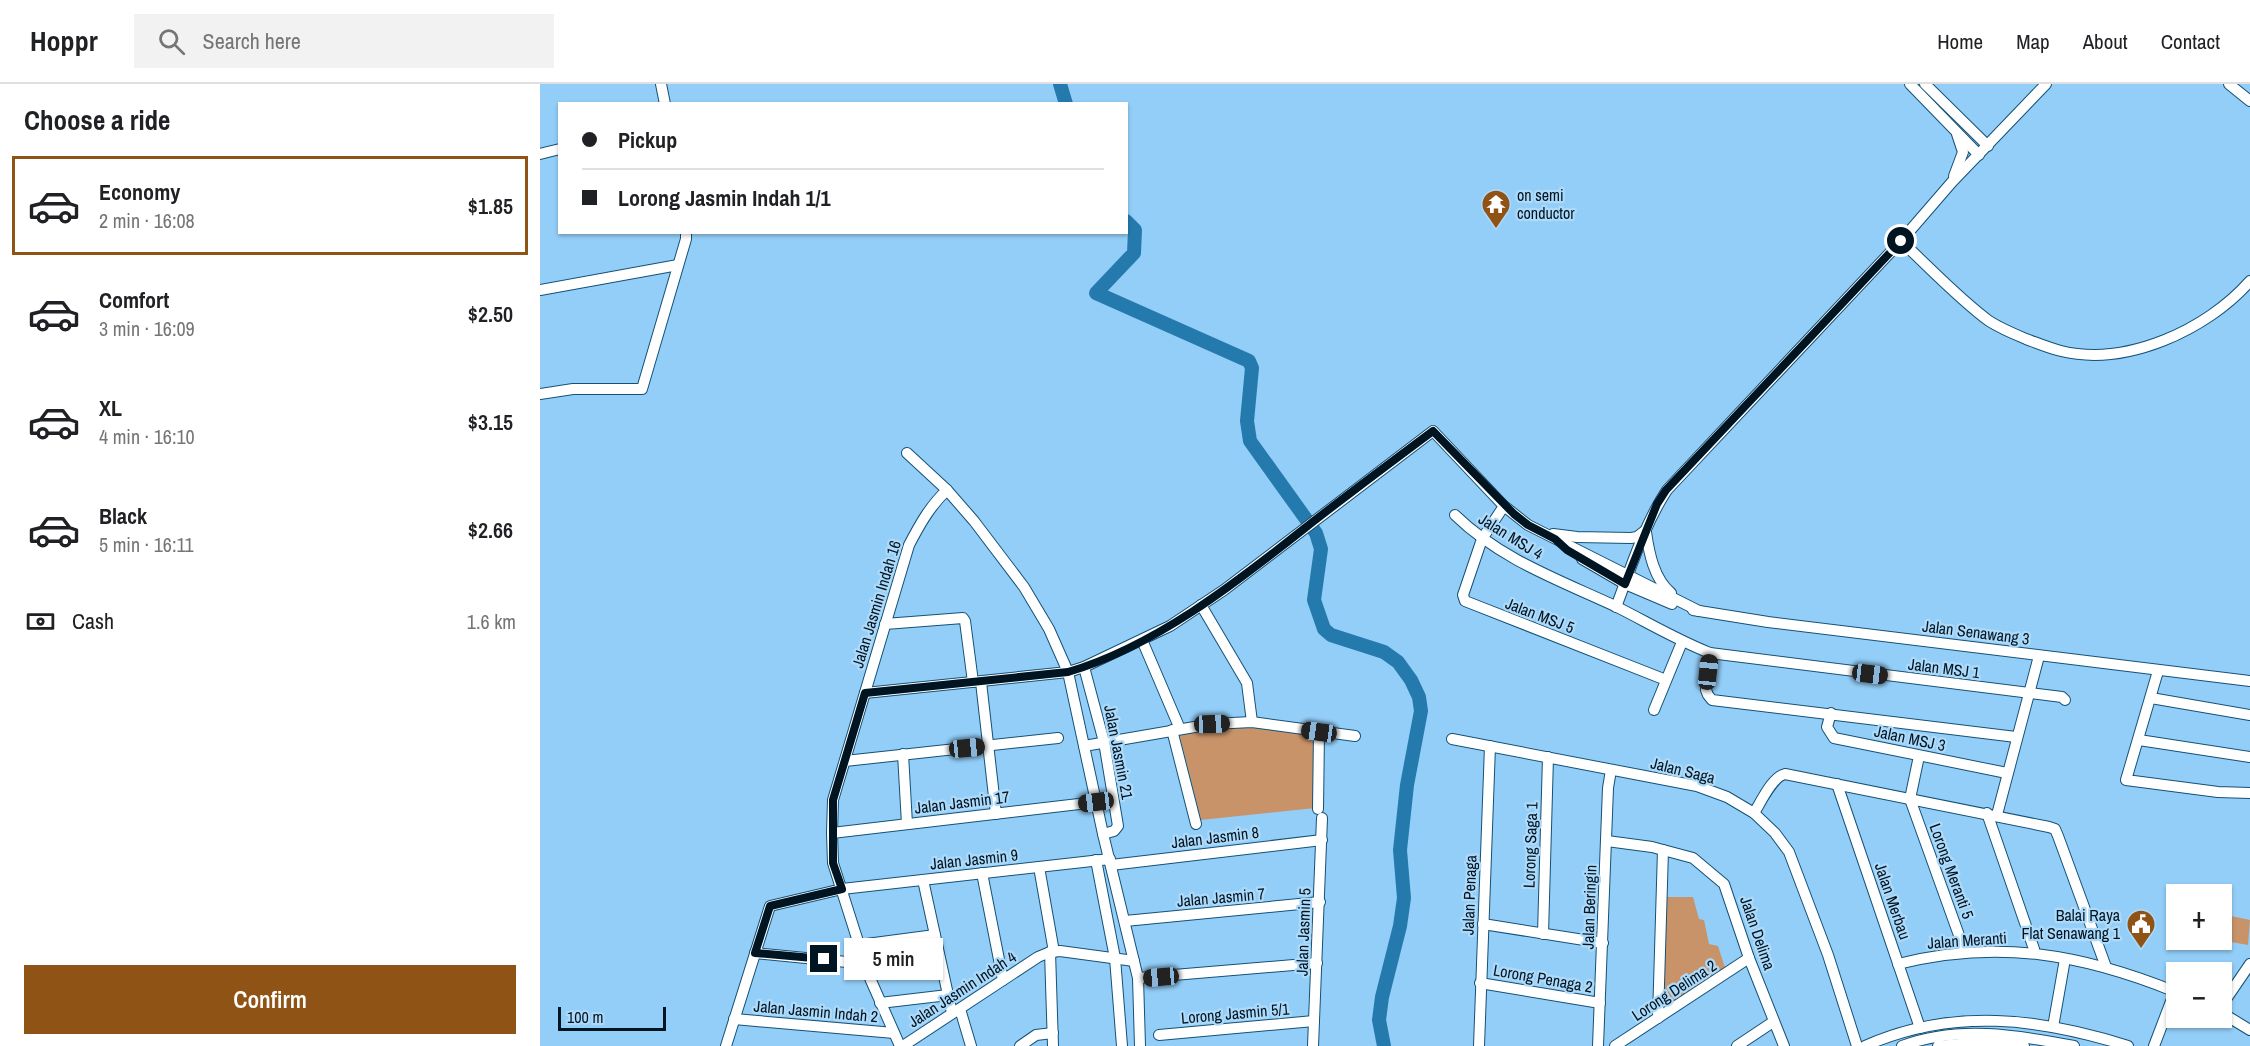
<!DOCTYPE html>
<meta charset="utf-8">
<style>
body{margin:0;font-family:"Archivo Narrow",sans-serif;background:#f2f2f2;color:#202124;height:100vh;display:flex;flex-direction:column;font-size:22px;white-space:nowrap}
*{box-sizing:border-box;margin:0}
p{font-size:20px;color:#757577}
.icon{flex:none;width:33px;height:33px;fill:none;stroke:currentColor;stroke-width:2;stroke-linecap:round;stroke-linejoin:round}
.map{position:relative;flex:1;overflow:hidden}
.sheet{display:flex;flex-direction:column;background:#fff;width:540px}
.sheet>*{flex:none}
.hud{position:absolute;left:18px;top:18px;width:570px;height:132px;border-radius:0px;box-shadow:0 2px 4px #0004;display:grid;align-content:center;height:132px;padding:0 24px;background:#fff}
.fabs{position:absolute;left:1626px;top:800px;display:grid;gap:12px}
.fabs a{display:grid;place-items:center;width:66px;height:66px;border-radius:0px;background:#fff;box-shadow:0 2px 4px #0004;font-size:30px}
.scale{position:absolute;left:18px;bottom:15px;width:108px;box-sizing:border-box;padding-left:6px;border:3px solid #001422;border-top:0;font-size:16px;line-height:21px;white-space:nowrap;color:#001422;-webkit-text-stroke:4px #aedafa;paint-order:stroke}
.end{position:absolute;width:27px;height:27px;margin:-14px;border:8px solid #001422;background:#fff;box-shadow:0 0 0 3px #fff}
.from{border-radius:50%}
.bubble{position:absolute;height:42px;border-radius:0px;background:#fff;box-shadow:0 2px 4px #0004;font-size:20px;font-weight:600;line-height:42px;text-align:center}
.car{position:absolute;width:18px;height:36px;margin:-18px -9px;border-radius:8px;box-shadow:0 0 4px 2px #0007;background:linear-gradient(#222 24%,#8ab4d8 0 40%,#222 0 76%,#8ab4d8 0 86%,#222 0)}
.hud b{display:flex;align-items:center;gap:21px;height:57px;font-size:22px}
.hud b+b{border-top:2px solid #e0e0e0}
.hud i{width:15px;height:15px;background:#202124}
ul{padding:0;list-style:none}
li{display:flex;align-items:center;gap:18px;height:99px;margin:0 12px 9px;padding:0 12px;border:3px solid transparent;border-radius:0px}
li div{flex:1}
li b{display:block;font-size:22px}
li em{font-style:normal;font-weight:600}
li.active{border-color:#905316}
li>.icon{width:54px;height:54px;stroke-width:1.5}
h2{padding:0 24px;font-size:27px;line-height:72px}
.pay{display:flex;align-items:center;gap:15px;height:66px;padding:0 24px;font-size:22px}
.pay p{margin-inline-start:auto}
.action{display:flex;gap:12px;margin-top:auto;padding:12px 24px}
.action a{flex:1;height:69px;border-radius:0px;background:#905316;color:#fff;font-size:24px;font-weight:600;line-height:69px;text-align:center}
header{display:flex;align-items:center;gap:36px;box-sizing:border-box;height:84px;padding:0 30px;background:#fff;border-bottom:2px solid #e0e0e0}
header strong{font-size:28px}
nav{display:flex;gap:33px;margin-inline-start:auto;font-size:21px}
.search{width:420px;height:54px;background:#f2f2f2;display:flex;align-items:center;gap:15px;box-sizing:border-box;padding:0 21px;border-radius:0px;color:#757577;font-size:22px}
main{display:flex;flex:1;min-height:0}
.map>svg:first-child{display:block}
</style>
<header>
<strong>Hoppr</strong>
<div class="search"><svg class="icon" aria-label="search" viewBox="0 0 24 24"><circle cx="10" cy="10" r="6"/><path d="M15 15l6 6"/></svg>Search here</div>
<nav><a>Home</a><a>Map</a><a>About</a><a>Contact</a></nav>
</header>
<main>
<section class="sheet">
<h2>Choose a ride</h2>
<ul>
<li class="active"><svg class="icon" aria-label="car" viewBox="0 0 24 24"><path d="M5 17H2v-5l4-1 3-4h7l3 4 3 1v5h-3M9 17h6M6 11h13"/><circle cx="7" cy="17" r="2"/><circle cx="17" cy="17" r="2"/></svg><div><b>Economy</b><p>2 min · 16:08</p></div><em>$1.85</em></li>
<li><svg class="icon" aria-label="car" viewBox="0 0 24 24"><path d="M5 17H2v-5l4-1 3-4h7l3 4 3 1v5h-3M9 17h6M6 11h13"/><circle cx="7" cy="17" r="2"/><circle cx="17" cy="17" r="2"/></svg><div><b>Comfort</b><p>3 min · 16:09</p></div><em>$2.50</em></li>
<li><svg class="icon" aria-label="car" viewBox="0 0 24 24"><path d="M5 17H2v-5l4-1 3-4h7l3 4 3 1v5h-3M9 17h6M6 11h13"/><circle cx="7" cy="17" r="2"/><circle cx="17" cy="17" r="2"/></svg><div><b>XL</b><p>4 min · 16:10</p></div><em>$3.15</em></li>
<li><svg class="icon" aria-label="car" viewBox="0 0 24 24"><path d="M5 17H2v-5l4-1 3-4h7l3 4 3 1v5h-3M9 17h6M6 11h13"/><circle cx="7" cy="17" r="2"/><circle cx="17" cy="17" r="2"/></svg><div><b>Black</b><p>5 min · 16:11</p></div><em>$2.66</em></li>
</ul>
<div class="pay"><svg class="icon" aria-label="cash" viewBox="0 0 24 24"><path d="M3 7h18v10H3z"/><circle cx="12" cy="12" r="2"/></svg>Cash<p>1.6 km</p></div>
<div class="action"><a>Confirm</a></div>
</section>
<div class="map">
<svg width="1710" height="962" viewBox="0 0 1710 962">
<rect width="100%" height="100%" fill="#93cef8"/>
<!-- green -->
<g fill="#c89369">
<polygon points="711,641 776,650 775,724 661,736 639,649"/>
<polygon points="1127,813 1153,813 1159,835 1164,836 1169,860 1178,862 1186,887 1121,931"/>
<polygon points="1682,830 1710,836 1708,861 1674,855 1682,855"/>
</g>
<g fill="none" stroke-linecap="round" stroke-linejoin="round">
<!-- river -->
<g stroke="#257aad" stroke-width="14">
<polyline points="520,0 526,20"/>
<polyline points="586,137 595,146 594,169 556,209 709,277 712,284 707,337 710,357 776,449 781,465 774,516 784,545 791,551 844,568 858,578 871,596 879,613 881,627 867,701 860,766 864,814 860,842 842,913 839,936 844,962"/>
</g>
<!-- minor casing -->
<g stroke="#145175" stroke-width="12">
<g id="minor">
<polyline points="121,0 125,20"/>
<polyline points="1370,0 1439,71"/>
<polyline points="1385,0 1448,62"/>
<polyline points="1689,0 1710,17"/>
<polyline points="0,70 20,65"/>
<polyline points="1414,92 1423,68 1417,50"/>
<path d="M 1361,157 C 1388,182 1419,215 1449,237 C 1460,244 1474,250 1486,255 C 1497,259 1509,264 1521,267 C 1586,283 1667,246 1710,197"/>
<polyline points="0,206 138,181"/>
<polyline points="0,310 33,305 102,305 146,155 146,148"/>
<polyline points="367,369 407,406 434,437 484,503 509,545 528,588 563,750 598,894 600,962"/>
<polyline points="964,422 942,455 923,511 925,517 1126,596"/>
<path d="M 915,431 C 960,475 1019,496 1075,522 C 1107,538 1137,556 1170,569 L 1522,613 L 1525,616"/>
<path d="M 1106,448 C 1109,469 1114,495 1131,509"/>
<polyline points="1013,450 1037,453 1091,454 1097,453 1106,446"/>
<polyline points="1042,475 1085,500 1132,520"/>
<polyline points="661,521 707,599 712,638"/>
<path d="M 1076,523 C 1091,484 1104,441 1127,406 L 1361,157 L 1412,98 L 1506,0"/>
<polyline points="1153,526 1228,538 1710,597"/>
<polyline points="345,540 423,534 425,537 433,598"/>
<polyline points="602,556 640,645"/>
<polyline points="1170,569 1166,606 1168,611 1172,616 1476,653"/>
<polyline points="544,583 564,658 578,742 574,747 563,750"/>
<polyline points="1618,587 1586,696 1678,708 1710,709"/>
<polyline points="441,598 456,730"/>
<polyline points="325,609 528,588 544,583 630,542 684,506 893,347 964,422 988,441 1159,527"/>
<polyline points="1611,614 1710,631"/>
<polyline points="1114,626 1142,558"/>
<polyline points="1291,629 1287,643 1294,654 1467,689"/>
<polyline points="632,646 656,740"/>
<polyline points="912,655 1157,702 1187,713 1214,729 1235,749 1249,768 1288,871 1317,962"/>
<polyline points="1599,656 1710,673"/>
<polyline points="544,662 672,640 712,638 815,652"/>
<polyline points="363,670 367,740"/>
<polyline points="1379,672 1370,715 1425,868"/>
<polyline points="305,677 518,654"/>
<polyline points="1297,700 1380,944"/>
<polyline points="778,725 779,648"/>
<polyline points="1458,727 1499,572"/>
<path d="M 1214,729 C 1221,718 1232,693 1245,690 L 1509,743 L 1515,745 L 1518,752 L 1566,883"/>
<polyline points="1447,729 1494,865 1493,869"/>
<polyline points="292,749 556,718"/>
<polyline points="1067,757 1112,763 1153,774 1184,800 1209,874 1244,962"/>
<polyline points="556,776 575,874 582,962"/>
<polyline points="571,781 782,756"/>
<polyline points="499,783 514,868"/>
<polyline points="442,789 463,896"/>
<polyline points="383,796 412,929"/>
<polyline points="585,837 780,818"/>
<polyline points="943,840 1063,859"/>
<polyline points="1003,850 1008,673"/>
<polyline points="319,861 395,851"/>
<polyline points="510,868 513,962"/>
<polyline points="215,869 307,878"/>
<path d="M 1358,880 C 1458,855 1542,870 1636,908"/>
<polyline points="598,894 777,879"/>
<polyline points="940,899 1060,919"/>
<polyline points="340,919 408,911"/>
<polyline points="1682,921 1710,880"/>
<polyline points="420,925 431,962"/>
<polyline points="1682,929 1710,946"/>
<polyline points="1118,934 1123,766"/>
<polyline points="194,935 354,949"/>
<polyline points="1513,943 1525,875"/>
<polyline points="619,951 774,937"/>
<polyline points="186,962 230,822 302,805 570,775"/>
<path d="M 360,962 L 329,892 L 293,779 L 292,749 L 293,716 L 369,461 C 380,440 390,422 407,406"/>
<polyline points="363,962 498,873 510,868 520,867 594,877"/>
<polyline points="480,962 496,951 513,949"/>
<polyline points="773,962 782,734"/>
<polyline points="939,962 950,662"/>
<polyline points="1058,962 1068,704 1071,686"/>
<polyline points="1075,962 1209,874"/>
<polyline points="1197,962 1233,938"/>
<path d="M 1325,962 C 1413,923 1499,934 1588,962"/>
<path d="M 1362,962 C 1418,941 1477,951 1534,962"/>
<polyline points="1398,962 1442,958 1484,962"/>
<polyline points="1614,962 1635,907"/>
</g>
</g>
<!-- minor -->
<use href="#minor" stroke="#fff" stroke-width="10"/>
</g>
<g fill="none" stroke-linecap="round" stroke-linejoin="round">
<!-- route -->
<path stroke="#001422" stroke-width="8" d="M 284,875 L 215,869 L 230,822 L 302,805 L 293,779 L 293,716 L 325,609 L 528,588 C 614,563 696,499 765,444 C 807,411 850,379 893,347 L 974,430 L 988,441 L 1015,455 L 1027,466 L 1085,500 L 1117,420 L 1126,406 L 1361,157"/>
</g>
<!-- icons -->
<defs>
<g id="temple-pin" transform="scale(1.5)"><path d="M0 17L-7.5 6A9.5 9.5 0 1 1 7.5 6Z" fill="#905316" stroke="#aedafa"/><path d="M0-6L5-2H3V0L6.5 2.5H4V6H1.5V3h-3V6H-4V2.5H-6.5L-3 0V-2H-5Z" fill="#fff"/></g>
<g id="civic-pin" transform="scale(1.5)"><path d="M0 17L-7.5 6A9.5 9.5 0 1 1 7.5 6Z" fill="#905316" stroke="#aedafa"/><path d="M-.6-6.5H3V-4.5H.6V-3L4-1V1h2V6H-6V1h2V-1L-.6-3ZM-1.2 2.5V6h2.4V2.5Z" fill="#fff"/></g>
</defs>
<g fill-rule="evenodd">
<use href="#temple-pin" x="956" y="120"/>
<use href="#civic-pin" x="1601" y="840"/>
</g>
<g text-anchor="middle" stroke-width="4.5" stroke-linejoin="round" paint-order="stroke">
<!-- poi labels -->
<g font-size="16" fill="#001422" stroke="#aedafa" text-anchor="start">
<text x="977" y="117">on semi<tspan x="977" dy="18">conductor</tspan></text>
<text x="1580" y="837" text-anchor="end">Balai Raya<tspan x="1580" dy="18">Flat Senawang 1</tspan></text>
</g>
<!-- street labels -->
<g font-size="16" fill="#001422" stroke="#aedafa">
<text transform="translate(971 452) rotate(32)" y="6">Jalan MSJ 4</text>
<text transform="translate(336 520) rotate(-73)" y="6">Jalan Jasmin Indah 16</text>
<text transform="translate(1000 531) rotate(21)" y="6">Jalan MSJ 5</text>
<text transform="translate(1436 548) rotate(7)" y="6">Jalan Senawang 3</text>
<text transform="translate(1404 584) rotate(7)" y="6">Jalan MSJ 1</text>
<text transform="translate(1370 654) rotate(12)" y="6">Jalan MSJ 3</text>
<text transform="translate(579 668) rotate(79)" y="6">Jalan Jasmin 21</text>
<text transform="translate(1143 686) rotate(14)" y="6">Jalan Saga</text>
<text transform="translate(422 718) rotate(-7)" y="6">Jalan Jasmin 17</text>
<text transform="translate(675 753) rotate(-7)" y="6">Jalan Jasmin 8</text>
<text transform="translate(990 761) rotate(-88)" y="6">Lorong Saga 1</text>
<text transform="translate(434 775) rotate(-6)" y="6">Jalan Jasmin 9</text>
<text transform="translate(1412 787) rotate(70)" y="6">Lorong Meranti 5</text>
<text transform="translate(929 811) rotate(-88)" y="6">Jalan Penaga</text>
<text transform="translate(681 813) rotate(-5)" y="6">Jalan Jasmin 7</text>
<text transform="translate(1353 817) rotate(71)" y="6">Jalan Merbau</text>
<text transform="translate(1049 823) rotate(-88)" y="6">Jalan Beringin</text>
<text transform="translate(763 848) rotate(-88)" y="6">Jalan Jasmin 5</text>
<text transform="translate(1218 849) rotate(71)" y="6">Jalan Delima</text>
<text transform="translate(1427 856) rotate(-4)" y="6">Jalan Meranti</text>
<text transform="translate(1003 894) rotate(10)" y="6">Lorong Penaga 2</text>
<text transform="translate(422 905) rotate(-33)" y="6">Jalan Jasmin Indah 4</text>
<text transform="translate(1134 906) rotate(-33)" y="6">Lorong Delima 2</text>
<text transform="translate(276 927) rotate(5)" y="6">Jalan Jasmin Indah 2</text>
<text transform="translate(695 929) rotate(-5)" y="6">Lorong Jasmin 5/1</text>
</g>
</g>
</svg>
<div class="fabs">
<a>+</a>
<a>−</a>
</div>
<div class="scale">100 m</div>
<i class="end from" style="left:1361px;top:157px"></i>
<i class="end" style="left:284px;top:875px"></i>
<div class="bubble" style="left:304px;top:854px;width:99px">5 min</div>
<i class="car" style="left:1168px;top:588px;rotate:6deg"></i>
<i class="car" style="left:1330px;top:590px;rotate:97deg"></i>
<i class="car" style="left:672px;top:640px;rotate:88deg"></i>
<i class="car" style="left:779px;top:648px;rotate:278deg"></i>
<i class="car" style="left:427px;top:664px;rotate:84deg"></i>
<i class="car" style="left:556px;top:718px;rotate:263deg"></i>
<i class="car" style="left:621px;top:893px;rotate:265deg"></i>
<div class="hud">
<b><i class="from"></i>Pickup</b>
<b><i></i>Lorong Jasmin Indah 1/1</b>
</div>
</div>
</main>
